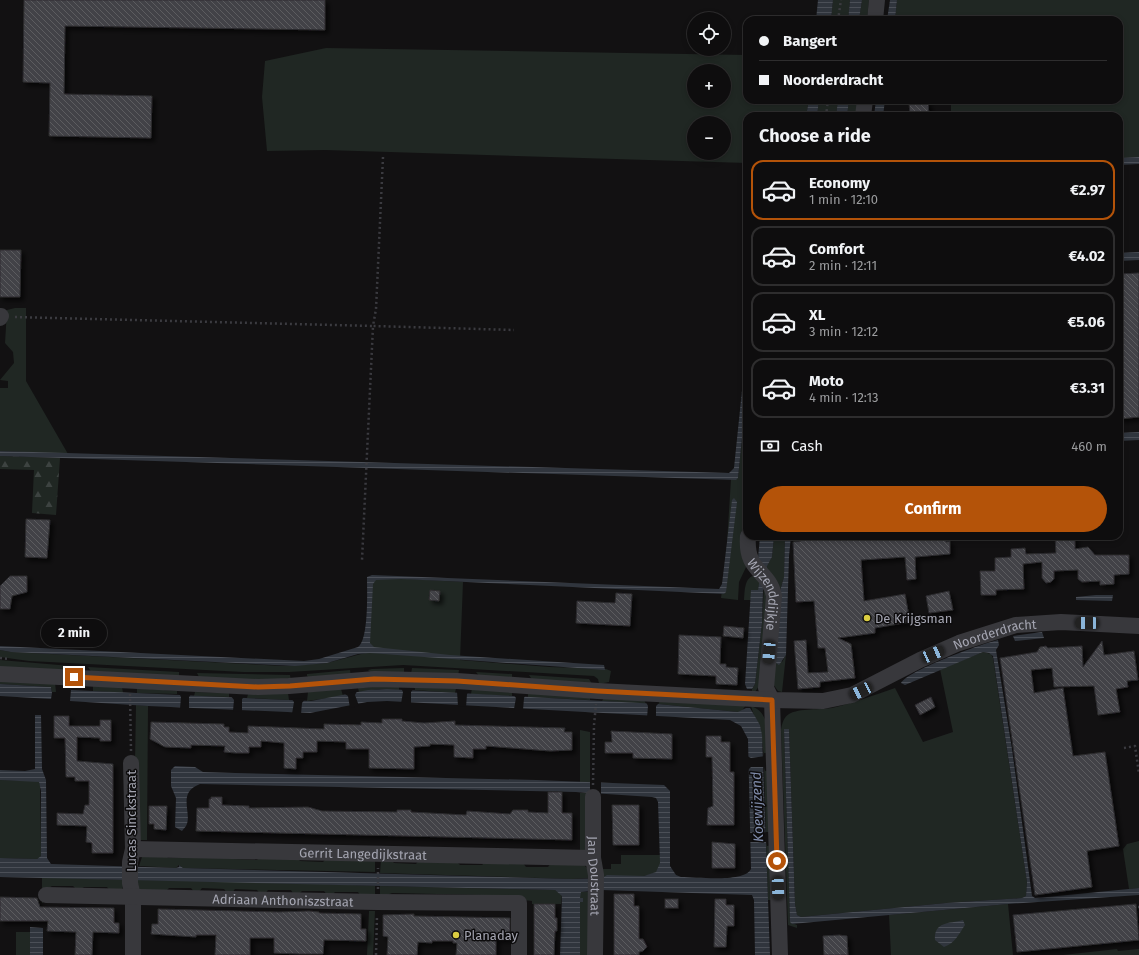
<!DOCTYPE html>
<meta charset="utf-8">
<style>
body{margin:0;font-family:"Fira Sans",sans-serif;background:#1c1b1c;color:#f1f3f6;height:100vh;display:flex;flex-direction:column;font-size:15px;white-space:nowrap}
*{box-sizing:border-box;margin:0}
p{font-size:13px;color:#9b9c9e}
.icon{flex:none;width:22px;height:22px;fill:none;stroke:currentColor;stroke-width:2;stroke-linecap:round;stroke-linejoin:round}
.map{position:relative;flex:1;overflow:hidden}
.details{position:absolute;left:743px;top:112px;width:380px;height:428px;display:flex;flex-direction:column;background:#0e0d0e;border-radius:12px;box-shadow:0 2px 6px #0003,0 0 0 1px #2e2d2e}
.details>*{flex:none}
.guide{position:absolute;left:743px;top:16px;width:380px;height:88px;border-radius:12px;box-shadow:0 2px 6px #0003,0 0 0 1px #2e2d2e;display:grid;align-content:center;height:88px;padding:0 16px;background:#0e0d0e}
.controls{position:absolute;left:687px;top:12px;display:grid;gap:8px}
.controls a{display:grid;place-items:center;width:44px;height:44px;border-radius:50%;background:#0e0d0e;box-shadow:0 2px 6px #0003,0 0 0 1px #2e2d2e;font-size:20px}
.end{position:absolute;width:18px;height:18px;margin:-9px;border:5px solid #b45309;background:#fff;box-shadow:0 0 0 2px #fff}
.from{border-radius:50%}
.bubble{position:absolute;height:28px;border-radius:14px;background:#0e0d0e;box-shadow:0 2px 6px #0003,0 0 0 1px #2e2d2e;font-size:13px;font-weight:700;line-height:28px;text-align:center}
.car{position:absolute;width:12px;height:24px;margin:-12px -6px;border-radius:5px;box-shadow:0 0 3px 1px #0007;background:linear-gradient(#222 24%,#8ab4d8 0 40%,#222 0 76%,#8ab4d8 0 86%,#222 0)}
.guide b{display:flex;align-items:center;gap:14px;height:38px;font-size:15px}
.guide b+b{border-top:1px solid #2e2d2e}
.guide i{width:10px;height:10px;background:#f1f3f6}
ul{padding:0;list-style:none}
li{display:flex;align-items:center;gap:12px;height:60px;margin:0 8px 6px;padding:0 8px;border:2px solid #2e2d2e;border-radius:12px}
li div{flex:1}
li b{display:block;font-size:15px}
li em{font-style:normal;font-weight:700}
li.on{border-color:#b45309}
li>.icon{width:36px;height:36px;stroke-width:1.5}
h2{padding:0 16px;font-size:18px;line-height:48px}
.pay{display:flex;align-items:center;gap:10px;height:44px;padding:0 16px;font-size:15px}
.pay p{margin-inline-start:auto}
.action{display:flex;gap:8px;margin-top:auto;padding:8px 16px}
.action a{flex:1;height:46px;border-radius:24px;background:#b45309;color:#fff;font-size:16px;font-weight:700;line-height:46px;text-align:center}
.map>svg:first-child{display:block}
</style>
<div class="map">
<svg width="1139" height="955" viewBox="0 0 1139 955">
<defs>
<pattern id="forest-firs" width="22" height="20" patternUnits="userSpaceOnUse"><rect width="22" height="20" fill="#202723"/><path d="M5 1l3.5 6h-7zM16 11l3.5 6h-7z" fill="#3d4341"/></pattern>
<pattern id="water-rules" width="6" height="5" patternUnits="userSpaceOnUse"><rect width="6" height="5" fill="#30353d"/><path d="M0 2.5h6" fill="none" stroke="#4b4f57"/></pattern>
<pattern id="building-back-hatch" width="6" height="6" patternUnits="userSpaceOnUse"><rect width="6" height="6" fill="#434347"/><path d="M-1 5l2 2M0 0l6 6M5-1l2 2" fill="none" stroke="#5b5b5f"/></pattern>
<filter id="shadow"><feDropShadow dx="3.5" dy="3.5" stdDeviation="2" flood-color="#0009"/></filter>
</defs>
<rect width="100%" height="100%" fill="#121112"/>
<!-- grass -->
<g fill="#202723" fill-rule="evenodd">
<polygon points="833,0 850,0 848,20 831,20"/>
<polygon points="862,0 869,0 867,20 859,20"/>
<polygon points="897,0 1139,0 1139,157 1119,158 1119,116 951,116 951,100 1119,100 1119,20 1022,20 1021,17 975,20 895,20"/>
<path d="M 326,48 L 747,55 L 747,100 L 809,100 L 806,116 L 747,116 L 747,163 L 325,150 L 267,151 L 262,97 L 265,61 ZM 694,71 L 724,71 L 724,101 L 694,101 ZM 694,123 L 724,123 L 724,153 L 694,153 Z"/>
<polygon points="819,100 838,100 836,116 817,116"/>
<polygon points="849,100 861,100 859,116 847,116"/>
<polygon points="15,308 26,308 26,381 68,454 0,451 0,388 8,388 8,381 0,380 14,363 13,352 5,343 7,310"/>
<polygon points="747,389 747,508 744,535 747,565 739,582 738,600 721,598 726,559 731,479 738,478"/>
<polygon points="774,536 785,536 784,577 780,591 782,662 786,655 782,692 778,691 773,684 766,574 767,565 772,557"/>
<path d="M 755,575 L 760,580 L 758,590 L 751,595 L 751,600 L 744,600 C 745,590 744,578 755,575 Z"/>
<polygon points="371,577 463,582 460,660 550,667 606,669 611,671 609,682 599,684 598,679 594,676 403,665 289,672 244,672 29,661 0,657 0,650 11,652 284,666 327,663 365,653"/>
<polygon points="764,585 768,593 759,686 755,692 752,693 752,689 755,684 762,623"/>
<path d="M 983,652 L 991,654 L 993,658 L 1027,882 L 1026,896 L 1022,898 L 946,903 L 801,917 L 797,915 L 795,904 L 789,729 L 784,729 L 790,922 L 797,925 L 797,928 L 788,925 L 781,730 C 782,723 784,717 789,714 C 799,708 821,710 832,708 C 854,703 874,695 895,688 L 923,742 L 953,732 L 940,669 Z"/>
<polygon points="0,660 71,666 70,672 0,667"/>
<polygon points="88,667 179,672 179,678 92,673"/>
<polygon points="404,668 404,673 372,674 368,670 372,669"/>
<polygon points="412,668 459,670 458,676 411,674"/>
<polygon points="350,670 351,676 311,679 307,676 307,674"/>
<polygon points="476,672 512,674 512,679 480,677"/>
<polygon points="197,673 290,675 291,681 200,679"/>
<polygon points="529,675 589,679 592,684 533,681"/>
<polygon points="0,679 55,682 56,692 52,692 51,687 0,684"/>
<polygon points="93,684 122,687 123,693 93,691"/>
<polygon points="399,685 399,690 379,689 359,692 358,688"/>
<polygon points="415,686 456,688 455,693 415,690"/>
<polygon points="137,688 177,691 177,694 137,693"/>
<polygon points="472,688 512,692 512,696 471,694"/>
<polygon points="341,689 343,696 307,701 308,692"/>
<polygon points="195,692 229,693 229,697 194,696"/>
<polygon points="288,693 289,700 247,698 248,694"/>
<polygon points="528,693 590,698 590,700 528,697"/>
<polygon points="604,698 644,700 646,704 602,701"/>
<polygon points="661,700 746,705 741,712 738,712 658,704"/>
<polygon points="136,705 148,706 147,840 140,840 135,763"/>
<path d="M 751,706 C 771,713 767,734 768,753 L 764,753 L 764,757 L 760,725 L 754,716 Z"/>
<polygon points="580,730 590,732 590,782 580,782"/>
<polygon points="764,767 765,771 769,770 771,832 766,832"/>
<polygon points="0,780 35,781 39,782 40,785 41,847 41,856 37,859 0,858"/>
<polygon points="580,793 590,793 586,851 580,851"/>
<polygon points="766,841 767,846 772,845 772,900 768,900"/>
<polygon points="1139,841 1139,888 1129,889 1123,849 1127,844"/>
<polygon points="143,854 165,854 168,858 190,858 194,855 230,856 234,859 257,860 261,856 296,857 300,861 323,862 327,858 375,859 375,872 183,868 179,865 176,868 139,866"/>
<path d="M 621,855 L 660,855 C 660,860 661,866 658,870 C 650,880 614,877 602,878 L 602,869 L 611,869 L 611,864 L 621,864 Z"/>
<polygon points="381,859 390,859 394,863 416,864 419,860 456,861 460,865 482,865 485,862 523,863 526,867 548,867 551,863 583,864 588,869 588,878 572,879 380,873"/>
<polygon points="42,877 48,877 124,880 122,891 110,891 107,887 84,887 80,890 77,890 73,886 52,886 47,889 44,890 43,903 42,903"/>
<polygon points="137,880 248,881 375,886 375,897 361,897 358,892 335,892 331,896 328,896 324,891 302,891 298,895 294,895 291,890 268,890 264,895 261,895 257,890 235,889 231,894 228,894 224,889 202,888 198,893 195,893 191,888 169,888 165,892 140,892"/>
<polygon points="380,886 555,890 562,895 561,904 532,904 532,901 481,895 392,893 380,898"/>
<polygon points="580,892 588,892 589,955 580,955 580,902 583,902 583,898 580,898"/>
<polygon points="1008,904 1013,955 891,955 889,915"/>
<polygon points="369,911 375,911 373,955 367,955"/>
<rect x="16" y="932" width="14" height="23"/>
<polygon points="1117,949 1118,951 1139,949 1139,955 1063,955"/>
</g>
<!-- forest -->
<polygon fill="url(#forest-firs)" points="0,456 60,458 56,515 32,513 34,470 0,469"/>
<!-- water -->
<g fill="url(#water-rules)">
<polygon points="818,0 833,0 831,20 816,20"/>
<polygon points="850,0 862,0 859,20 848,20"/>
<polygon points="890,0 897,0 895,20 887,20"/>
<polygon points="809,100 819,100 817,116 806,116"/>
<polygon points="838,100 849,100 847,116 836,116"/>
<polygon points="876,100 885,100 883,116 874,116"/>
<polygon points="1139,157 1139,164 1119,165 1119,158"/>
<polygon points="1139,252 1139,260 1119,261 1119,253"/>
<polygon points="747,342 747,389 738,478 736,480 0,456 0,451 729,473 734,468"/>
<polygon points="1139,432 1139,440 1119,441 1119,433"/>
<path d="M 734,498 L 737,502 L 726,592 L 724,594 L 401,579 L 376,580 L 373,584 L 370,643 L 374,647 L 450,655 L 604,665 L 605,670 L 370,653 L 358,654 L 327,663 L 295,666 L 11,652 L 0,650 L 0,646 L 304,661 L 319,659 L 358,647 C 369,640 367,590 367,577 L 372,575 L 719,589 L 722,584 L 732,500 Z"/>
<polygon points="760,536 774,536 772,557 767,566 763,590 762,623 755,684 752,689 747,689 745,684 751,590 758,590 762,565 758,558"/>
<polygon points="785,536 791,536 789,556 786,655 779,665 776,663 780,591 784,577"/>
<polygon points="1096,595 1113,595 1112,601 1076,600 1076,597"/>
<polygon points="1042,632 1044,638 1015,641 1013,636"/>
<path d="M 998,640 L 999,645 L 996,650 L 1012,749 L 1032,896 L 1035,898 L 1047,897 L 1139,888 L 1139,895 L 1008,904 L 792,924 L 790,922 L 784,729 L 789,729 L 795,904 L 797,915 L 801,917 L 946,903 L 1022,898 L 1026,896 L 1027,882 L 993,656 L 989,653 L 983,652 L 905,685 L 901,683 C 909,670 981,644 998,640 Z"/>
<polygon points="0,684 51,687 52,693 51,699 0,696"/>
<path d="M 387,689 L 658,704 L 738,712 L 746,708 L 750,708 L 760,725 L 762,735 L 770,955 L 755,955 L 754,900 L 752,895 L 602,890 L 581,892 L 580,898 L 583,898 L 583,902 L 580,902 L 580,955 L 560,955 L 562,896 L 555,890 L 0,877 L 0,858 L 37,859 L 41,856 L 41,791 L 39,782 L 0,780 L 0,770 L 25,771 L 35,769 L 35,715 L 41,715 L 42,769 L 46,780 L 47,858 L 51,864 L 176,868 L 179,867 L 179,865 L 183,868 L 572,879 L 602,878 L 607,875 L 644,876 L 656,872 L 660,863 L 658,802 L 656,798 L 652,797 L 576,792 L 200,784 C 176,793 193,813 186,826 C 185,828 183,829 182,831 L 175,827 L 176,798 L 171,786 L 171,770 L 175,766 L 195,767 L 203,772 L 235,773 L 536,780 L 664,785 L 670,791 L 670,866 L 676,875 L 681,877 C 697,877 744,883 751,869 L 748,739 L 741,726 L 730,720 L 387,701 L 367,702 L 310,713 L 148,706 L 70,701 L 71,690 L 311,701 L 368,690 Z"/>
<path d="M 963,920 L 965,925 C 959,934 955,943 944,947 L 935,940 C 934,921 949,924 963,920 Z"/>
<polygon points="30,927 43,928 43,955 30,955"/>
</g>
<!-- pier -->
<g fill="#121112">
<polygon points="401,688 414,688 411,692 411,704 401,704 403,692"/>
<polygon points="357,691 355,695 359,706 350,708 348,696 345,694"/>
<polygon points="457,691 469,691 467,694 466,707 458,706"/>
<polygon points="179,693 191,694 189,697 189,709 180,709 181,697"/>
<polygon points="513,694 526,694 524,698 523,710 514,709 516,698"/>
<polygon points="231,696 245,696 242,699 242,712 233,711 234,700"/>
<polygon points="291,698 305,699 302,703 301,714 292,714 294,702"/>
<polygon points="646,702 659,703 656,706 656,718 647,718 648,706"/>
<polygon points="747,756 751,758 766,756 766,767 751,767 747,771"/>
<polygon points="590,780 601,780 601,796 590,795"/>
<polygon points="768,832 768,842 750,842 749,833"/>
</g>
<!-- building -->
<g fill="url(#building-back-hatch)" stroke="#2c2b2e" filter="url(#shadow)">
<polygon points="24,0 325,0 325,30 65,26 64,94 152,96 151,138 49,136 50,83 23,82"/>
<polygon points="928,102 929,116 910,116 909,103"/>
<polygon points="0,250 21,250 20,297 0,297"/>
<polygon points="1139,273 1139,417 1119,419 1119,274"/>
<polygon points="26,519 50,520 47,558 25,557"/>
<polygon points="801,536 946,536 946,542 950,541 950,554 915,557 916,579 907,580 905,557 861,560 864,601 905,594 910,622 875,628 875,633 838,638 851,644 855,678 820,682 820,687 798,689 794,641 806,640 808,673 828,672 825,648 818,648 814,601 796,602 793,542 801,541"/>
<polygon points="1055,536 1075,536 1075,549 1088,547 1095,555 1129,555 1129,574 1114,575 1114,584 1100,585 1100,581 1082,582 1078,579 1078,570 1054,571 1054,579 1051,582 1046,583 1042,578 1042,562 1023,564 1024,589 996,590 996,595 981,595 980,571 995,571 995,558 1011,557 1011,549 1025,548 1026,554 1056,553"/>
<polygon points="10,576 27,576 27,592 12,596 10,609 0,609 0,586"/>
<polygon points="430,590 440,591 439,601 429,600"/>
<polygon points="949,591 953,610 929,613 926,596"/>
<polygon points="616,593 632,594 630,626 576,623 577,601 615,603"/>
<polygon points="724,626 744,628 743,638 723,636"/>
<polygon points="679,635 721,637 720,664 726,664 726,667 738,668 737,685 716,684 716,676 678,674"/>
<polygon points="1102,641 1104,655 1134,651 1138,680 1127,681 1128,687 1116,689 1120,712 1098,715 1094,686 1054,687 1052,668 1031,670 1034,693 1063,688 1073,756 1105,752 1119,846 1087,851 1092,887 1035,895 1000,658 1037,652 1040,647 1046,646 1048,648 1082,646 1083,667"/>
<polygon points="931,697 935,707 920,715 915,705"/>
<polygon points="54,716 69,716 69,726 100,726 100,720 111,720 111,741 100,741 100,738 77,737 77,761 113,764 113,853 92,853 92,843 86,842 87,826 57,825 57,813 83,814 85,805 89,805 89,781 75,781 75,777 66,777 65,738 54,738"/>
<polygon points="382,719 402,719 402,721 424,723 455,721 455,725 565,728 564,732 572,732 572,750 550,751 486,746 486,749 473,749 473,758 454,757 454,745 430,744 430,746 414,747 414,769 369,768 369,749 346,749 346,742 317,741 317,752 303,752 303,758 296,758 296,769 284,768 284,743 261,741 261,747 249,747 249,753 236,753 224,752 225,746 191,745 191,748 165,747 150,739 151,722 224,724 224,727 229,727 229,732 248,733 248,726 324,729 324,724 361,725 361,722 382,723"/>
<polygon points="611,731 672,734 672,759 633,758 633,753 605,753 605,742 612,742"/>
<polygon points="706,736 721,736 721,742 730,742 730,772 734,772 734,825 707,825 708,808 713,806 712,757 706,757"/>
<polygon points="548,792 562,792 562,813 572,813 572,840 196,831 197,808 209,808 209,799 211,799 211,797 222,797 222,805 249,806 249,808 308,807 322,811 397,812 397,810 411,810 411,812 466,815 467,811 510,814 513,810 528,810 528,812 548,813"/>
<polygon points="612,805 639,805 639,845 613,845"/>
<polygon points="149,806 167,806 166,830 154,829 154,824 149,824"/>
<polygon points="712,842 735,844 735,868 712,868"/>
<polygon points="614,894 634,894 634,906 639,906 639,939 643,939 647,947 643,951 639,952 639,955 614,955"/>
<polygon points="0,897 37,898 40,907 114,908 114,923 119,923 119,933 93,932 92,955 75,955 76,932 47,931 48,921 0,921"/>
<rect x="665" y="899" width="13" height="9"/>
<polygon points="715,899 726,899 726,905 734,905 734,926 727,926 726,947 714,947"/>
<polygon points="534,904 555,904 555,918 557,918 557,931 555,931 554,955 534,955"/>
<polygon points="1136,904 1139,940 1017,952 1013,915"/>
<polygon points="158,909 279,912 309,911 319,912 319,913 361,914 361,929 366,929 366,941 324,940 323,954 300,954 274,953 274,938 250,938 250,955 215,955 216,935 196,935 196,937 151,934 152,924 158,924"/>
<polygon points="414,914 414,916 510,918 510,939 496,939 496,955 456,955 457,943 453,943 453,941 432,941 432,943 418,942 417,955 387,955 388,937 383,936 383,915"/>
<polygon points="839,935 847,936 848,955 824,955 823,936"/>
</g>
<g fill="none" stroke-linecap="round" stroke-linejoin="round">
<!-- path -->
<g stroke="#3b3b40" stroke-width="2.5" stroke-dasharray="2 3" stroke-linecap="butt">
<polyline points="838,20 841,0"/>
<polyline points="826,116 828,100"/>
<polyline points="383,157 376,309 373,326 514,330"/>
<polyline points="15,317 373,326 362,560"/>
<polyline points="0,658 9,659"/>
<polyline points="130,694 131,751"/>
<polyline points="1124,748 1135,746 1139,774"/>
<polyline points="593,785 594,725 596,704"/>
<polyline points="378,889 378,868"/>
<polyline points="1138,907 1139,907"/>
<polyline points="376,955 377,916"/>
</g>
<!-- minor -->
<g stroke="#38383c" stroke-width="16">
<polyline points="875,20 877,0"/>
<polyline points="863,116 865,100"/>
<polyline points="0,318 1,316"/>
<path id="s1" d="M 748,536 C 745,573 769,569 774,596 L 766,688 L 772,700 L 780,955"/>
<path id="s2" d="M 0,674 L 258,687 L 289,686 L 375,679 L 457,681 L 598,691 L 772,700 L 823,701 L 852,695 L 920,660 L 959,643 L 1016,625 L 1061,622 L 1139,626"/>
<polyline points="131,763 133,849 130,862 130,883 133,897 133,955"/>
<path id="s3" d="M 593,797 L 593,858 L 596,875 L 595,955"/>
<path id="s4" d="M 133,849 L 593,858"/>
<path id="s5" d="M 46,895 L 377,902 L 519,903 L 519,955"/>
</g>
</g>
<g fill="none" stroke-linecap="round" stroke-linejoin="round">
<!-- route -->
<polyline stroke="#b45309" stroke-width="5" points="74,677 258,687 290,686 374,679 457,681 598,691 772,700 777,861"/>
</g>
<!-- markers -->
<g fill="#dbcd41" stroke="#0d0c0d" stroke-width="1.5">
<circle cx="867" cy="618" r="4"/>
<circle cx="456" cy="935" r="4"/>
</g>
<g text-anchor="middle" stroke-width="3" stroke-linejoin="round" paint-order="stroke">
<!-- street labels -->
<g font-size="13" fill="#a4a5b1" stroke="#0d0c0d">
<text dy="5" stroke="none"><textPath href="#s1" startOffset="63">Wijzenddijkje</textPath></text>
<text dy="5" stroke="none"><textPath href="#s2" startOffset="1010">Noorderdracht</textPath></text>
<text transform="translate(131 821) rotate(-90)" y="5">Lucas Sinckstraat</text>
<text dy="5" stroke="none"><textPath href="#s4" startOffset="230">Gerrit Langedijkstraat</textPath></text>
<text dy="5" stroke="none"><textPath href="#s3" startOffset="79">Jan Doustraat</textPath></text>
<text dy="5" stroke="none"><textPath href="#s5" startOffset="237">Adriaan Anthoniszstraat</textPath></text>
</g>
<!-- poi labels -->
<g font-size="13" fill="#a4a5b1" stroke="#0d0c0d" text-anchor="start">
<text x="875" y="623">De Krijgsman</text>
<text x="464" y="940">Planaday</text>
</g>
<!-- water labels -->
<g font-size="14" font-style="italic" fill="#7f8ba9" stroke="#0d0c0d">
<text transform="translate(757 807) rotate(-92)" y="5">Koewijzend</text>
</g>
</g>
</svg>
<div class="controls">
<a><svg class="icon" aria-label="locate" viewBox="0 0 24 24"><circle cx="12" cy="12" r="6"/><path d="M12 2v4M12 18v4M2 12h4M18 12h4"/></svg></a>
<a>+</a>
<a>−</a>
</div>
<i class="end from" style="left:777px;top:861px"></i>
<i class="end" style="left:74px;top:677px"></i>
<div class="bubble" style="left:41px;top:619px;width:66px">2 min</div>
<i class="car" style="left:1087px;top:623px;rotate:271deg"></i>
<i class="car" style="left:769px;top:652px;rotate:185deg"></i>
<i class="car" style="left:933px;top:654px;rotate:66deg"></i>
<i class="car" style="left:861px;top:691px;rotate:244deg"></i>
<i class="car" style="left:778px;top:888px;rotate:178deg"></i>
<div class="guide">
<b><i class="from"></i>Bangert</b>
<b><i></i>Noorderdracht</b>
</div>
<section class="details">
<h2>Choose a ride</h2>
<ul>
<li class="on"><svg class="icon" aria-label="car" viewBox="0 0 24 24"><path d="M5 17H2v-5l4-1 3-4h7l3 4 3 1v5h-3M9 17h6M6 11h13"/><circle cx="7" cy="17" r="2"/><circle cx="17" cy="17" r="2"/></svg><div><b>Economy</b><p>1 min · 12:10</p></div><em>€2.97</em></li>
<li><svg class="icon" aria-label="car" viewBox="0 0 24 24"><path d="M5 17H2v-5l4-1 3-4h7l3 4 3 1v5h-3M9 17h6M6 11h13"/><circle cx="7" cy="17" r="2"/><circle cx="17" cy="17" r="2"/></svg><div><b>Comfort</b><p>2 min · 12:11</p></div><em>€4.02</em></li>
<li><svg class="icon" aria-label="car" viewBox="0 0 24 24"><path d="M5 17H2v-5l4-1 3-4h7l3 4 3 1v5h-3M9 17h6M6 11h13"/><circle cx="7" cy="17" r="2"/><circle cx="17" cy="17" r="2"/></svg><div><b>XL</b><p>3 min · 12:12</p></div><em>€5.06</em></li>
<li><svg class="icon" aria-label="car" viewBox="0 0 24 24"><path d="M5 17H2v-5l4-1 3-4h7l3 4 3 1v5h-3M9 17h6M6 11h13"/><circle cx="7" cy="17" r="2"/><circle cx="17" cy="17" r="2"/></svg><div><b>Moto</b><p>4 min · 12:13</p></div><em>€3.31</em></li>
</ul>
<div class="pay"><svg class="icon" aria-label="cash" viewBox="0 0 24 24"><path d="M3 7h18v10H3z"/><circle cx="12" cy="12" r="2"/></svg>Cash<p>460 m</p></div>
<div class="action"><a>Confirm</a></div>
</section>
</div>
